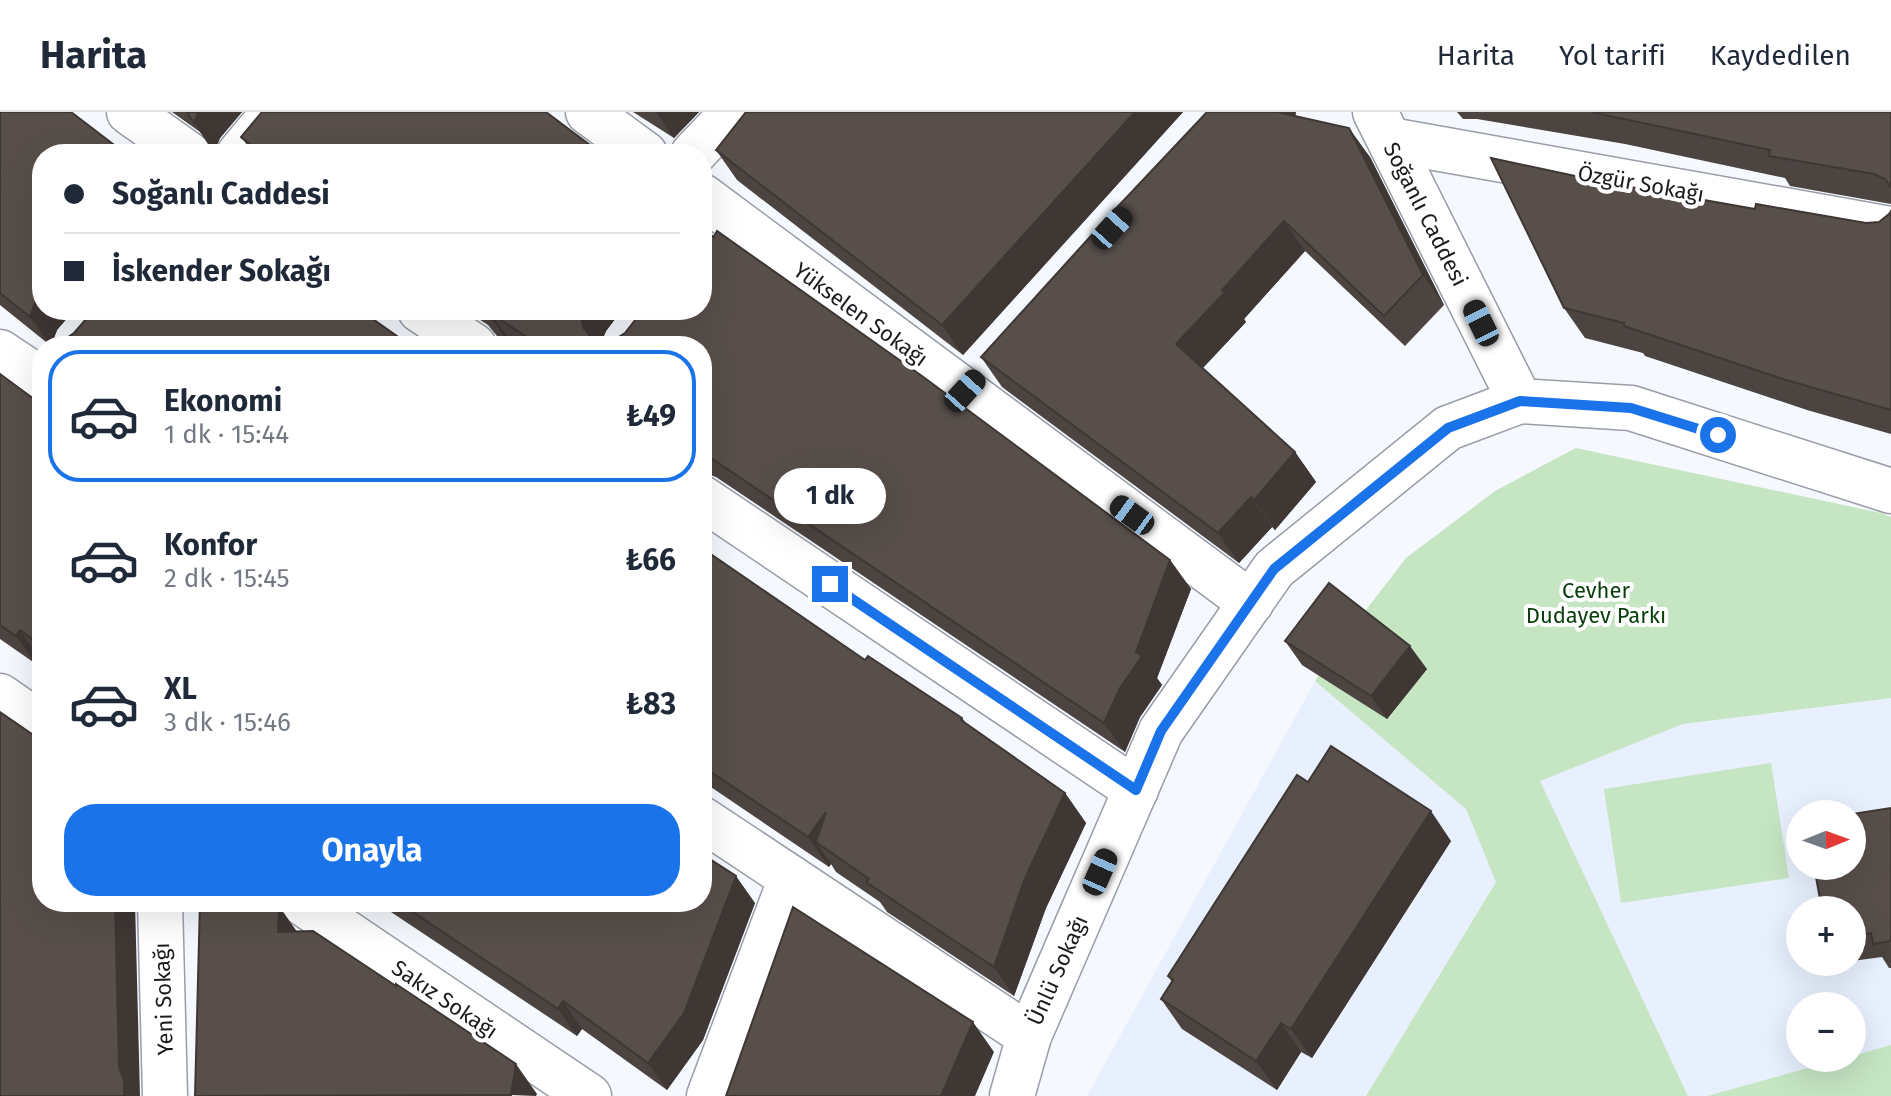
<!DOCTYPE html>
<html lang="tr">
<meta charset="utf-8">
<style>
body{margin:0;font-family:"Fira Sans",sans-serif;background:#f2f2f3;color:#1f2937;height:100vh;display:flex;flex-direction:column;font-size:30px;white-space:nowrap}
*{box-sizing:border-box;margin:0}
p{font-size:26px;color:#747a83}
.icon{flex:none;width:44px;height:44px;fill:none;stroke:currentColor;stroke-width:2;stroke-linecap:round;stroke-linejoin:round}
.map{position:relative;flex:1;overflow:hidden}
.panel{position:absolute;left:32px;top:224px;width:680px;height:576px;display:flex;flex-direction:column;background:#fff;border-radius:32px;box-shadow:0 8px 32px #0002}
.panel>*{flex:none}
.top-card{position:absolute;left:32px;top:32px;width:680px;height:176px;border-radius:32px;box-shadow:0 8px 32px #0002;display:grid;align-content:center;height:176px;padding:0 32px;background:#fff}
.needle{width:52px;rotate:89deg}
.buttons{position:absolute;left:1786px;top:688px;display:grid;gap:16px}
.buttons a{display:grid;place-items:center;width:80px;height:80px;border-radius:50%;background:#fff;box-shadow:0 8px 32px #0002;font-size:40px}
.end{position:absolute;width:36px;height:36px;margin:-18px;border:10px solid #1a73e8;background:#fff;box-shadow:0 0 0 4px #fff}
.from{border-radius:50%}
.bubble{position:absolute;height:56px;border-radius:28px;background:#fff;box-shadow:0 8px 32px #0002;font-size:26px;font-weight:700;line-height:56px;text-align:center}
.car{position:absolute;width:24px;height:48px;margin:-24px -12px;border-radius:10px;box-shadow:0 0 6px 2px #0007;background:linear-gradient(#222 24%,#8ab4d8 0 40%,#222 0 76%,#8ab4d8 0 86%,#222 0)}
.top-card b{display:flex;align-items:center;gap:28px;height:76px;font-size:30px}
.top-card b+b{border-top:2px solid #e0e1e3}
.top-card i{width:20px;height:20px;background:#1f2937}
ul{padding:14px 0 0;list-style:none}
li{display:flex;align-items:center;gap:24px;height:132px;margin:0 16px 12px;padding:0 16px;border:4px solid transparent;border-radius:32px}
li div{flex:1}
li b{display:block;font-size:30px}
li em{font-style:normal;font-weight:700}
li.selected{border-color:#1a73e8}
li>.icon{width:72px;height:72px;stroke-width:1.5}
.primary-button{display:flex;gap:16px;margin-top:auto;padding:16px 32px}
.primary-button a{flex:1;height:92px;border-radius:32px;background:#1a73e8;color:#fff;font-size:32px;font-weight:700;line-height:92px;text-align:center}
header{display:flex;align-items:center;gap:48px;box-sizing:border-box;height:112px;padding:0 40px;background:#fff;border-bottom:2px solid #e0e1e3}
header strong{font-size:38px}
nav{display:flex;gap:44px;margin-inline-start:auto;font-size:28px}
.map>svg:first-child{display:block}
</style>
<header>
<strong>Harita</strong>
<nav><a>Harita</a><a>Yol tarifi</a><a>Kaydedilen</a></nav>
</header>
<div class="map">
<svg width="1891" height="984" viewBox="0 0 1891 984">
<rect width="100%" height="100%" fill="#f5f9fe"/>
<!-- built -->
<g fill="#e8f0fd" fill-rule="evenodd">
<polygon points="1315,569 1466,697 1496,770 1366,984 1087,984"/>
<path d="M 1891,586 L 1891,933 L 1852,944 L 1852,894 L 1800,894 L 1800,946 L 1844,946 L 1707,984 L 1688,984 L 1539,669 L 1683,612 ZM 1800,702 L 1852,702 L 1852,754 L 1800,754 ZM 1800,798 L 1852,798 L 1852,850 L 1800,850 Z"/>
</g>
<!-- green -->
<g fill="#c5e5c3">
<polygon points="1576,336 1881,401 1891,405 1891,586 1683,612 1540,669 1688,984 1366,984 1496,770 1466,697 1315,569 1349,520 1406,446 1495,379"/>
<polygon points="1771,651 1789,766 1621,791 1604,677"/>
<polygon points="1891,933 1891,984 1707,984 1844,946 1852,946 1852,944"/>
</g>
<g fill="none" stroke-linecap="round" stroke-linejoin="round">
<!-- minor casing -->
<g stroke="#989da6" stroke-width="47">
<g id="minor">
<polyline points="129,0 188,42"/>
<polyline points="588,0 645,42"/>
<polyline points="1390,28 1891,117"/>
<polyline points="239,42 274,0"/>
<polyline points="693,42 733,0"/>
<polyline points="702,84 1251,491"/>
<polyline points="420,198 474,234"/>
<polyline points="0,240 42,268"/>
<polyline points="702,386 1136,678"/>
<polyline points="0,584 42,613"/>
<polyline points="702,707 1029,924"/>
<polyline points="160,790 165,984"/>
<polyline points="301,790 589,984"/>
<polyline points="709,984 791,766"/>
</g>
</g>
<!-- tertiary casing -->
<g stroke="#989da6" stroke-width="47">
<g id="tertiary">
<polyline points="1375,0 1520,289 1631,296 1891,379"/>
<polyline points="1012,984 1029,924 1161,619 1274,457 1448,316 1520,289"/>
</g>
</g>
<!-- minor -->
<use href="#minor" stroke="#fff" stroke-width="44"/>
<!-- tertiary -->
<use href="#tertiary" stroke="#fff" stroke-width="44"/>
</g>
<!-- wall -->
<g fill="#4c4440">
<polygon points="0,0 42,198 74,198 57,218 51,234 0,193"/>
<polygon points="172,0 242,0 220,26 214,40 200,20"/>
<polygon points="633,0 699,0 674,26"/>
<polygon points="1183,0 963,243 737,68 716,38"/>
<polygon points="1296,0 1295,4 1370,45 1444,193 1405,234 1305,139 1244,207 1246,210 1203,256 1295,340 1316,370 1275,418 1272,415 1239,451 1002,275 981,245"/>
<polygon points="1457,0 1891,0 1891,92 1790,74 1785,66 1625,32 1477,7 1463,7"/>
<polygon points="241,25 602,42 254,42"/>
<polygon points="1608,71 1755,97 1866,111 1879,110 1889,102 1891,99 1891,322 1807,298 1645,244 1643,241 1585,226 1564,196"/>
<polygon points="704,118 714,125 717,119 922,264 1170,448 1191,477 1157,566 1162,573 1140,605 1125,640 716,365 702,360 702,234 517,234 512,231 510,233 497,224 488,213 465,198 622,198 606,219 602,229 614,228 625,221 643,198 702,198 702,120"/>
<polygon points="0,262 42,293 42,548 39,546 36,552 0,527"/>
<polygon points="702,436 865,548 962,606 966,611 1065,681 1086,711 1046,796 1014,884 887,800 880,790 836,760 831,752 829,755 702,669"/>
<polygon points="1285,529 1427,557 1387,607 1302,553"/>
<polygon points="1308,670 1451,729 1312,946 1301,940 1277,978 1182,917 1161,887 1172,870 1168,864"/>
<polygon points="1891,696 1891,856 1889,856 1882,845 1852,849 1852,798"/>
<polygon points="376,790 702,790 755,791 703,928 667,978 582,917 577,924"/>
</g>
<!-- shaded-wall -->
<g fill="#3e3734">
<polygon points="198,0 242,0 220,26 214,40 194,11"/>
<polygon points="656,0 699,0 674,26"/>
<polygon points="1135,0 1183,0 963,243 942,213"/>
<polygon points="1271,0 1296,0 1291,28"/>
<polygon points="1349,16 1370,45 1444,193 1423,163"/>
<polygon points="1284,109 1305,139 1244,207 1246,210 1197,262 1176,232 1222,178"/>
<polygon points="42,182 42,198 74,198 57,218 51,234 30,205 36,188"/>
<polygon points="582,198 622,198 606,219 601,230 596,234 583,215 581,201"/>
<polygon points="491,202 512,231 510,233 490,204"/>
<polygon points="1295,340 1316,370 1275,418 1254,388"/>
<polygon points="1251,385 1272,415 1239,451 1218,421"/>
<polygon points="1170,448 1191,477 1157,566 1162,573 1140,605 1125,640 1104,611 1136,540"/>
<polygon points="20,518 39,546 36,552 16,524"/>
<polygon points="1410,534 1427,557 1387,607 1371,584"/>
<polygon points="1065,681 1086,711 1046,796 1014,884 994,855 1025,766"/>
<polygon points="1431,699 1451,729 1312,946 1291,917"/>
<polygon points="826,700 816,730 831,752 829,755 808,725"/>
<polygon points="736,764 755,791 703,928 667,978 648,951"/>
<polygon points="115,790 135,790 140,984 124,984 119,955"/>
<polygon points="279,794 300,824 278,820"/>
<polygon points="563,889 582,917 577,924 558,897"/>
<polygon points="973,910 994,940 975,984 941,984"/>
<polygon points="1281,911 1301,940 1277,978 1256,949"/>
<polygon points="516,952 537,982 536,984 511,983"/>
</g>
<!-- building -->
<g fill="#584f4b" stroke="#3e3734" stroke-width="2">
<polygon points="0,0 71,0 126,42 42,42 42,182 36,188 30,205 0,181"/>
<polygon points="187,0 198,0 194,11"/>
<polygon points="262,0 546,0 602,42 262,42 241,25"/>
<polygon points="746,0 1135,0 942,213 716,38"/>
<polygon points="1207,0 1277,0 1349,16 1423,163 1384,204 1284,109 1222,178 1225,180 1176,232 1295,340 1254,388 1251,385 1218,421 981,245 1109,104"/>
<polygon points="1591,0 1891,0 1891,75 1885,67 1874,62 1769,44 1770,38"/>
<polygon points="1491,46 1608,71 1755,97 1756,92 1866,111 1879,110 1889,102 1891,99 1891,298 1786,268 1624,214 1624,211 1564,196"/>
<polygon points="704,118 714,125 717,119 922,264 1170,448 1136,540 1142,544 1120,576 1104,611 702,340 702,234 541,234 491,202 490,204 481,198 582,198 581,201 583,215 590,224 601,230 614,228 625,221 643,198 702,198 702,120"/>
<polygon points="94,198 360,198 411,234 73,234 64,228 74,221"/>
<polygon points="0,262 42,293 42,535 20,518 16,524 0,513"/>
<polygon points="702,436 865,548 868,544 962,606 961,608 1065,681 1025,766 994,855 866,770 869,767 816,730 826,700 808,725 702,654"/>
<polygon points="1329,471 1410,534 1371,584 1285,529"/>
<polygon points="0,600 42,629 42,790 115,790 119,955 124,969 124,984 0,984"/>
<polygon points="1331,634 1431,699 1291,917 1281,911 1256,949 1161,887 1173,868 1168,864 1297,663 1308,670"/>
<polygon points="1891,696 1891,829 1873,832 1871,821 1852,823 1852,798 1822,798 1814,754 1852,754 1852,702"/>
<polygon points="702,742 736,764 684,901 648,951 563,889 558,897 398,790 702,790"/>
<polygon points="200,790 272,790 279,794 278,820 313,819 396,874 396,872 516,952 511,983 195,984"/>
<polygon points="793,795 973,910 941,984 726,984"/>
</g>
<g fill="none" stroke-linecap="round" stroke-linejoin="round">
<!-- route -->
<polyline stroke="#1a73e8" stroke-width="10" points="830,472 1136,678 1161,619 1274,457 1448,316 1520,289 1631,296 1718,323"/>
</g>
<g text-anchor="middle" stroke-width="8" stroke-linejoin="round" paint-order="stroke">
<!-- street labels -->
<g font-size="22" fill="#191b1e" stroke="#fff">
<text transform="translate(1641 71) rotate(10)" y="8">Özgür Sokağı</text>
<text transform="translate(1426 102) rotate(63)" y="8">Soğanlı Caddesi</text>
<text transform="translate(861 202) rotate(36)" y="8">Yükselen Sokağı</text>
<text transform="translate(1057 858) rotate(-66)" y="8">Ünlü Sokağı</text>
<text transform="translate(163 887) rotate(-92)" y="8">Yeni Sokağı</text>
<text transform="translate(445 887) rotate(34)" y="8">Sakız Sokağı</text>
</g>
<!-- park labels -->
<g font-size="22" fill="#0b400e" stroke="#fff">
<text x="1596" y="486">Cevher<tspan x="1596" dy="25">Dudayev Parkı</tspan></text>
</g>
</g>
</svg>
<div class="buttons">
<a><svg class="needle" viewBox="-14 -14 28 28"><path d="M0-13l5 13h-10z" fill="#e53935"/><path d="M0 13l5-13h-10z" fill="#747a83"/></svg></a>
<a>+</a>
<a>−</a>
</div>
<i class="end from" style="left:1718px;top:323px"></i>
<i class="end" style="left:830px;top:472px"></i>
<div class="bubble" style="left:774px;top:356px;width:112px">1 dk</div>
<i class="car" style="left:1112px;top:116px;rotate:42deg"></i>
<i class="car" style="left:1481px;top:211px;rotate:334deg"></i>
<i class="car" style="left:965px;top:279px;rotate:42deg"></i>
<i class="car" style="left:1132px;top:403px;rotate:306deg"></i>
<i class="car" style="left:1100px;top:760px;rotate:24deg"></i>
<div class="top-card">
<b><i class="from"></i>Soğanlı Caddesi</b>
<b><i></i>İskender Sokağı</b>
</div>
<section class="panel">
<ul>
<li class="selected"><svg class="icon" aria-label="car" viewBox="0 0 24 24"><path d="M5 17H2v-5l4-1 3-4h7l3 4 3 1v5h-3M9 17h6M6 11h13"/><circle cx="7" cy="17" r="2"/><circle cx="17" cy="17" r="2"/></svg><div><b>Ekonomi</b><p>1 dk · 15:44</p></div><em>₺49</em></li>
<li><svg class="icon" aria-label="car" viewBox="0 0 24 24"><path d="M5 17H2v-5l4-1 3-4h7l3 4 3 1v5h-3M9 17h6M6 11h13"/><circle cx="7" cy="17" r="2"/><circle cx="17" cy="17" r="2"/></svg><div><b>Konfor</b><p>2 dk · 15:45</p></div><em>₺66</em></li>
<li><svg class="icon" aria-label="car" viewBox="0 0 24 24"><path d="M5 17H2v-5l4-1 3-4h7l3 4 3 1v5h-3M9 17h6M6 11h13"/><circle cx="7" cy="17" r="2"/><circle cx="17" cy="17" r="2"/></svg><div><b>XL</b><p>3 dk · 15:46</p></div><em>₺83</em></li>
</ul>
<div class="primary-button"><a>Onayla</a></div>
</section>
</div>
